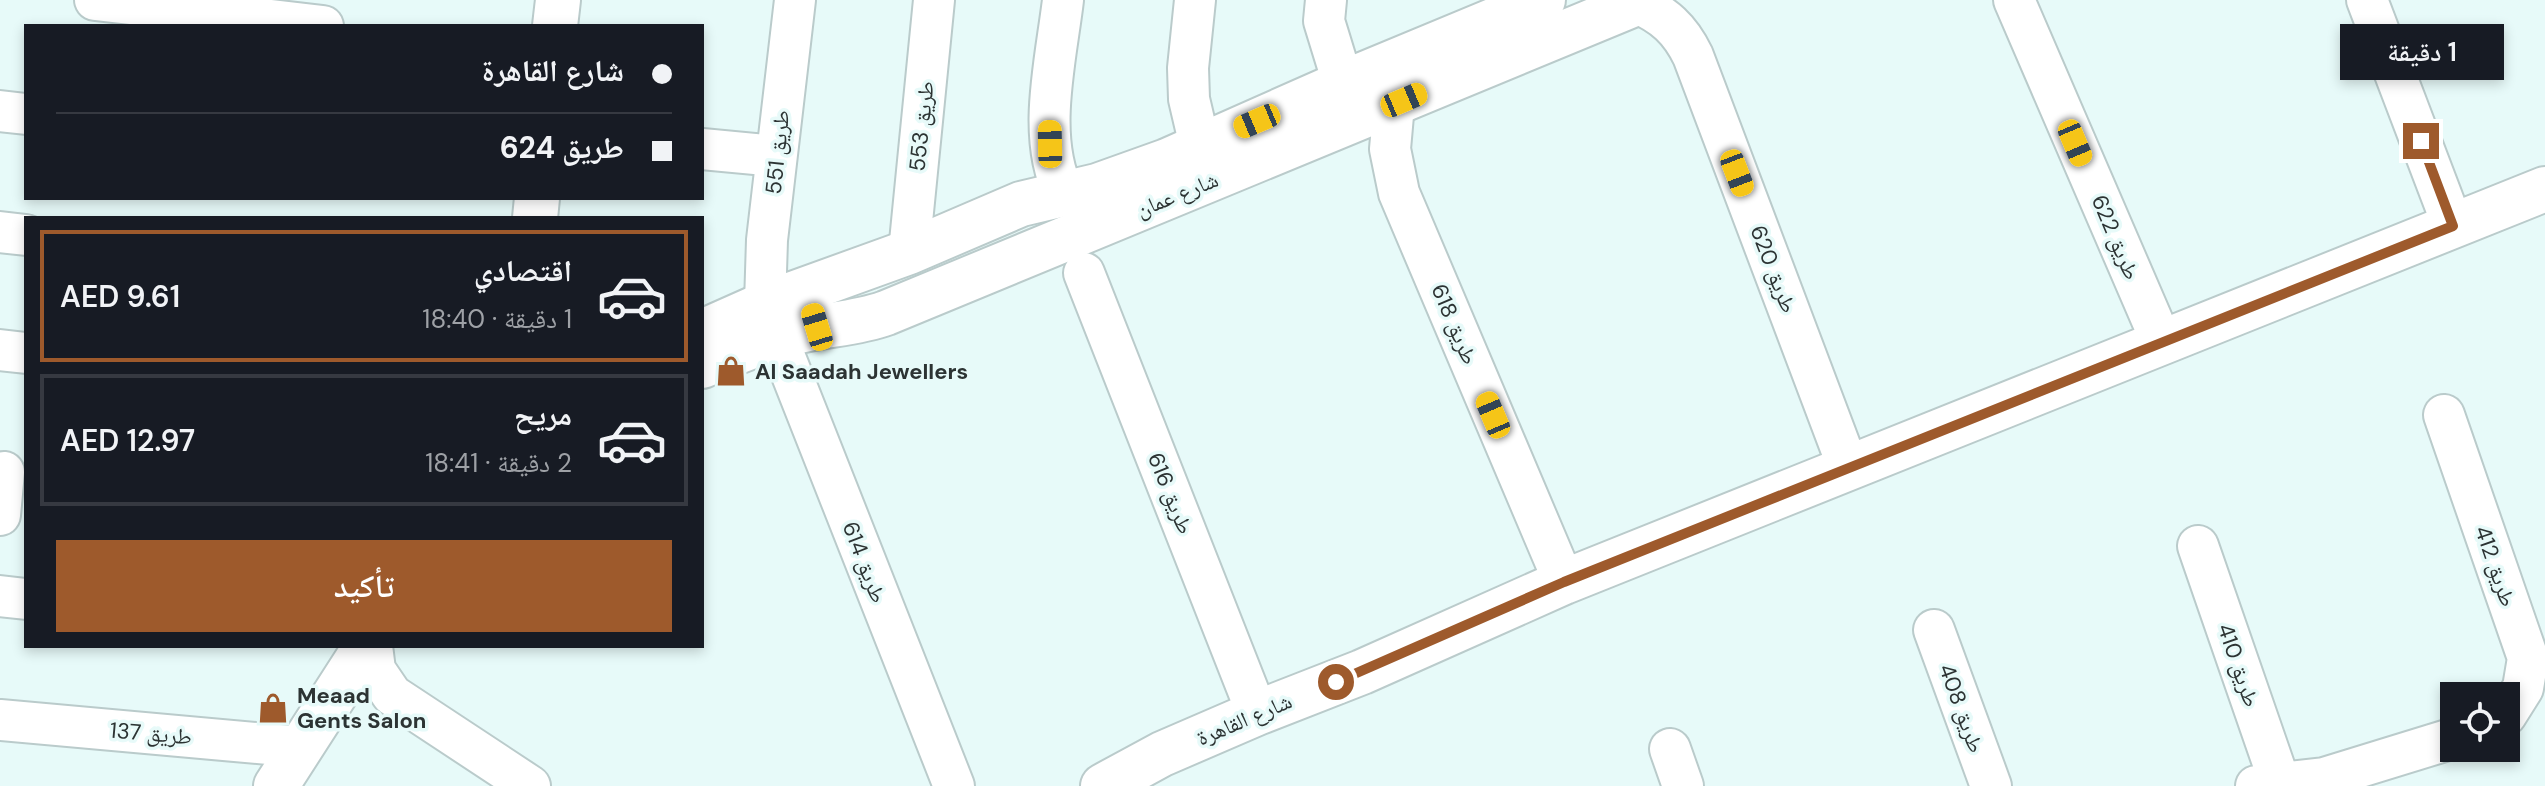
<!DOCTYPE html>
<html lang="ar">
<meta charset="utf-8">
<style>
body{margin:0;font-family:"DM Sans","Noto Naskh Arabic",sans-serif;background:#20242c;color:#f1f3f6;direction:rtl;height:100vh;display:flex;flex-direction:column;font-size:30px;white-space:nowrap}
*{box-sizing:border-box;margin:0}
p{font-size:26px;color:#9ea1a6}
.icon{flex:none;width:44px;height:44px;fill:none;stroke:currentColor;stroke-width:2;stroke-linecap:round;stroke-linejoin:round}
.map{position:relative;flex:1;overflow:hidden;direction:ltr}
.sheet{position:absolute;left:24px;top:216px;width:680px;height:432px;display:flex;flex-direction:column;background:#171b24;border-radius:0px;box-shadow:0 4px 12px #0003;direction:rtl}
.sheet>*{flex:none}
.top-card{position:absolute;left:24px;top:24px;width:680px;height:176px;border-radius:0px;box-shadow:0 4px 12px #0003;direction:rtl;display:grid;align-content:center;height:176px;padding:0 32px;background:#171b24}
.tools{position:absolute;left:2440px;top:682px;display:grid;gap:16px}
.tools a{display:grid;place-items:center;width:80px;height:80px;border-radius:0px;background:#171b24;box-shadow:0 4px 12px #0003;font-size:40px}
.end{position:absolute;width:36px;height:36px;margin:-18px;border:10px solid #9e5a2c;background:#fff;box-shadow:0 0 0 4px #fff}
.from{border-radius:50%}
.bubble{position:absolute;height:56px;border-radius:0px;background:#171b24;box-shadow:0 4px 12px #0003;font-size:26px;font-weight:600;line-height:56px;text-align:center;direction:rtl}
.car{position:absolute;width:24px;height:48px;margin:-24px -12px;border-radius:10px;box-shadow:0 0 6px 2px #0007;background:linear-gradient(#f5c518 24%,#345 0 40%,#f5c518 0 76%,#345 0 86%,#f5c518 0)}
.top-card b{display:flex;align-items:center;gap:28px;height:76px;font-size:30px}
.top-card b+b{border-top:2px solid #363941}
.top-card i{width:20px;height:20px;background:#f1f3f6}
ul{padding:14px 0 0;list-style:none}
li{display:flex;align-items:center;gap:24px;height:132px;margin:0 16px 12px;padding:0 16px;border:4px solid #363941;border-radius:0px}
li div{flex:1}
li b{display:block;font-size:30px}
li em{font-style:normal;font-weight:600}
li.selected{border-color:#9e5a2c}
li>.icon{width:72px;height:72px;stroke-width:1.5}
.cta{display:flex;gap:16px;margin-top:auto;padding:16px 32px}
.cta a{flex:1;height:92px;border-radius:0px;background:#9e5a2c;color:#fff;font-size:32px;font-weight:600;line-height:92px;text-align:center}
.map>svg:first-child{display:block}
</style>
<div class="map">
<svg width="2545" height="786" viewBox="0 0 2545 786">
<rect width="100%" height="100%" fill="#e7faf9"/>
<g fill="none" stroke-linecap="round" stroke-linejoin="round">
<!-- street casing -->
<g stroke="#bacbcb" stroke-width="44">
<g id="street">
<polyline points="95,0 323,26"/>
<path d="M 1063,0 C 1056,60 1036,137 1064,193"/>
<polyline points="1195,0 1188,68 1189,99 1200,146"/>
<polyline points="1326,0 1324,21 1343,83"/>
<polyline points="2014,0 2162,343"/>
<polyline points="2367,0 2453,226"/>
<path d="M 1637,3 C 1664,15 1680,29 1693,56 L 1848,467"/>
<polyline points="1394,104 1390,149 1399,193 1564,582"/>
<polyline points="0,111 26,114"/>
<polyline points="702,149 776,156"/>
<polyline points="0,232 26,235"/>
<polyline points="909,252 934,0"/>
<polyline points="1084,273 1257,713"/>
<polyline points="765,304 767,240 795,0"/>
<polyline points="777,337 954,786"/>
<polyline points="0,350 26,353"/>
<polyline points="2444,415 2528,658 2523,688 2506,715"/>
<polyline points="0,515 4,472"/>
<polyline points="2198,546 2281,786"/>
<polyline points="0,596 26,599"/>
<polyline points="1934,630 1991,786"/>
<polyline points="372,646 375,670 392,695 530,786"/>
<polyline points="0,720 301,747"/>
<polyline points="1670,749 1683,786"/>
<polyline points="2256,786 2324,778 2454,738"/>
</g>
</g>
<!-- secondary casing -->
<g stroke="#bacbcb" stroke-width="48">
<g id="secondary">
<polyline points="555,26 558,0"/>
<polyline points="535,218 537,198"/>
<polyline points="702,332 765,304 909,252 1021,204 1097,186 1167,161 1343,83 1543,0"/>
<path d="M 702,366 C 733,354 763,340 795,332 C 826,324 856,324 886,313 L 1644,0"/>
<polyline points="276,786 366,646"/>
<polyline points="1103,786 1162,754 1257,713 1362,672 1564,582 2545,189"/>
</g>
</g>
<!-- street -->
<use href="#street" stroke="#fff" stroke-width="40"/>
<!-- secondary -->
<use href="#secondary" stroke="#fff" stroke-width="44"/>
</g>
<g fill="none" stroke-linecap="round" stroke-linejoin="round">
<!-- route -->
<polyline stroke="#9e5a2c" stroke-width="10" points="1336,682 1564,582 2453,226 2421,141"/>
</g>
<!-- icons -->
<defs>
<g id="shop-bare" transform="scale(2.4)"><path d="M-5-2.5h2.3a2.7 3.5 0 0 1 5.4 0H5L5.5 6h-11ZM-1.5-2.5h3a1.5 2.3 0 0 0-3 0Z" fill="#9e5a2c" stroke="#e7faf9" stroke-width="2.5" paint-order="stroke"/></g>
</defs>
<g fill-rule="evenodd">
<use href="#shop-bare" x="731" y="371"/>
<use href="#shop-bare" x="273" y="708"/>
</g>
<g text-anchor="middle" stroke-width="7" stroke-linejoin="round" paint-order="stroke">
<!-- street labels -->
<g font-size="22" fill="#2c3333" stroke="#e7faf9">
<text transform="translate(921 126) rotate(-84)" y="8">طريق 553</text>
<text transform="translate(777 152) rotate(-84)" y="8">طريق 551</text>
<text transform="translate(1177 194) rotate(-22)" y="8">شارع عمان</text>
<text transform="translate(2116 237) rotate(67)" y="8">طريق 622</text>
<text transform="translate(1774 269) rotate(69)" y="8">طريق 620</text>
<text transform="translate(1455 324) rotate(67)" y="8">طريق 618</text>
<text transform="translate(1171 493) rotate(68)" y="8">طريق 616</text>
<text transform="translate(865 562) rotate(69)" y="8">طريق 614</text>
<text transform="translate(2496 566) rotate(71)" y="8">طريق 412</text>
<text transform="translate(2239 665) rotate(71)" y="8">طريق 410</text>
<text transform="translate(1962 708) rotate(70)" y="8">طريق 408</text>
<text transform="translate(1244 719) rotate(-23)" y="8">شارع القاهرة</text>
<text transform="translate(151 733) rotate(5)" y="8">طريق 137</text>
</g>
<!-- poi labels -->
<g font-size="22" font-weight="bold" fill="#2c3333" stroke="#e7faf9" text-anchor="start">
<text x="755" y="379">Al Saadah Jewellers</text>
<text x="297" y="703">Meaad<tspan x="297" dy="25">Gents Salon</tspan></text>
</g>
</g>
</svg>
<div class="tools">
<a><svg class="icon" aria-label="locate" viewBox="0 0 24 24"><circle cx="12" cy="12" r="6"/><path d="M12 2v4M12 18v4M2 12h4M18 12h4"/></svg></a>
</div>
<i class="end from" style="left:1336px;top:682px"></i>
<i class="end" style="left:2421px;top:141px"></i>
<div class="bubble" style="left:2340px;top:24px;width:164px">1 دقيقة</div>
<i class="car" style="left:1404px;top:100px;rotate:67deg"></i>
<i class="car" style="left:1257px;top:121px;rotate:247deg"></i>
<i class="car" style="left:2075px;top:143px;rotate:157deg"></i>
<i class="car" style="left:1050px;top:144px;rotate:359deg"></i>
<i class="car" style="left:1737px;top:173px;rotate:159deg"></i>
<i class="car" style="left:817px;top:327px;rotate:343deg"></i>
<i class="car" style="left:1493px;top:415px;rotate:337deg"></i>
<div class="top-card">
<b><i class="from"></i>شارع القاهرة</b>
<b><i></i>طريق 624</b>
</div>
<section class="sheet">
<ul>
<li class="selected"><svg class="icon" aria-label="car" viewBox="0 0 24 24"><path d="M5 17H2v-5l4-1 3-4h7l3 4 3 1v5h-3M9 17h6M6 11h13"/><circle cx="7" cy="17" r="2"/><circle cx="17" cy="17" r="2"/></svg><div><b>اقتصادي</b><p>1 دقيقة · 18:40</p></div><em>AED 9.61</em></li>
<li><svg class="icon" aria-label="car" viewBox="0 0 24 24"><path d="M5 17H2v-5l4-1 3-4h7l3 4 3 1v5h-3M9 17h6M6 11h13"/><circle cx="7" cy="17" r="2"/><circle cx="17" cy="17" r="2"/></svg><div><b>مريح</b><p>2 دقيقة · 18:41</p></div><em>AED 12.97</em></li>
</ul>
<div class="cta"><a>تأكيد</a></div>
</section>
</div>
